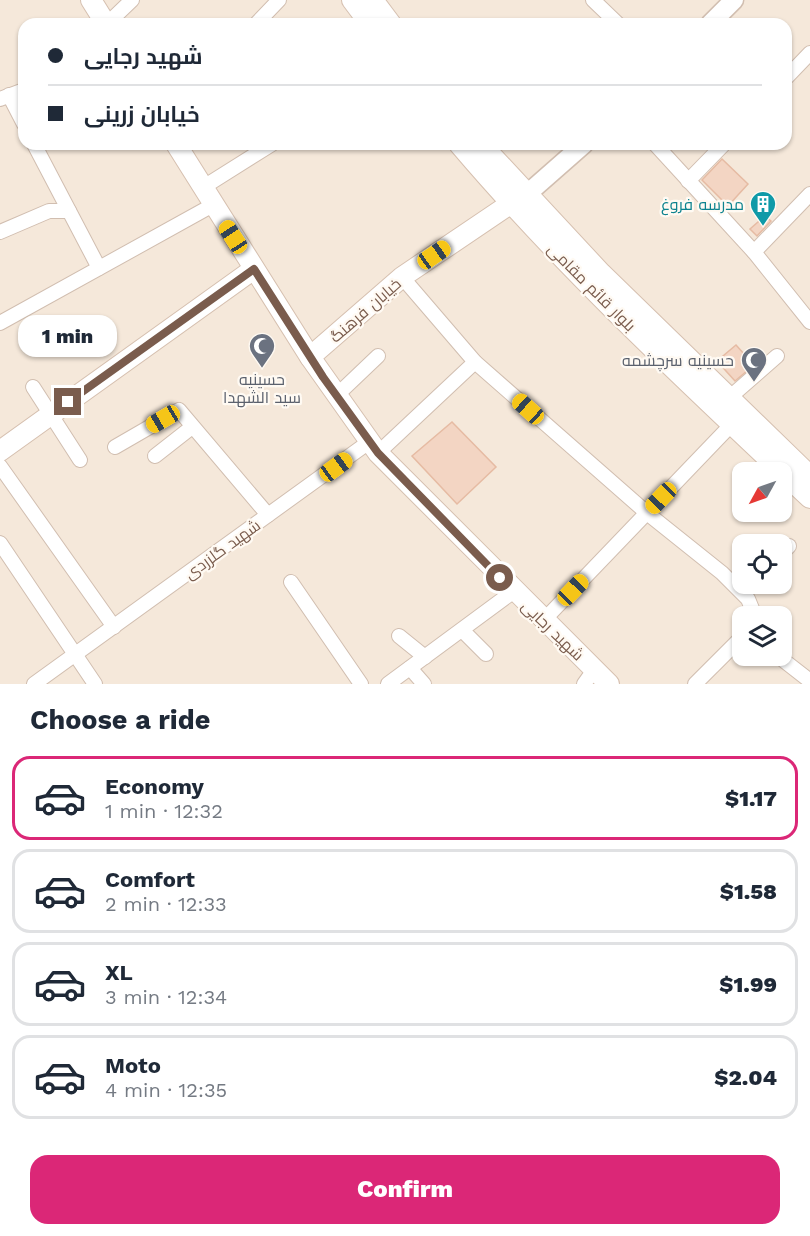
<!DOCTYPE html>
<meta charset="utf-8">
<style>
body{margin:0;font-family:"Work Sans",Cairo,sans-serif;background:#f6f6f7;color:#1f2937;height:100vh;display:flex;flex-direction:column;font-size:22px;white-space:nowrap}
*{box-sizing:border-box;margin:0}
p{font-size:20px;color:#747a83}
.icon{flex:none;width:33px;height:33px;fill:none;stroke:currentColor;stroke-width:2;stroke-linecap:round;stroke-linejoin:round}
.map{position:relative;height:684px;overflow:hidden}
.details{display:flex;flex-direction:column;background:#fff;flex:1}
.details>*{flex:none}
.guide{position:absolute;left:18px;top:18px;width:774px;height:132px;border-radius:18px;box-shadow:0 2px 4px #0004;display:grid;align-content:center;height:132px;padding:0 30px;background:#fff}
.needle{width:39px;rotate:230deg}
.controls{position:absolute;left:732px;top:462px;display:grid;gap:12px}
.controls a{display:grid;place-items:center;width:60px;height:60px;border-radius:12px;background:#fff;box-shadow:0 2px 4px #0004;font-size:30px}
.end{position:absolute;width:27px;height:27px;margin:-14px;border:8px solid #7a5c4d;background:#fff;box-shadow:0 0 0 3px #fff}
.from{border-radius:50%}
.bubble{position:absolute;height:42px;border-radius:18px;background:#fff;box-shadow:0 2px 4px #0004;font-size:20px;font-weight:800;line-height:42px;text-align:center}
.car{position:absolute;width:18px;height:36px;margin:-18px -9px;border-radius:8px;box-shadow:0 0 4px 2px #0007;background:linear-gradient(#f5c518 24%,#345 0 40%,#f5c518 0 76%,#345 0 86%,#f5c518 0)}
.guide b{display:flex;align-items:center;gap:21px;height:57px;font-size:22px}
.guide b+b{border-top:2px solid #e0e1e3}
.guide i{width:15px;height:15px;background:#1f2937}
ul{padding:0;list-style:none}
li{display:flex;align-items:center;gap:18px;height:84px;margin:0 12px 9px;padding:0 18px;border:3px solid #e0e1e3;border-radius:18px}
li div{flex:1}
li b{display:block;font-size:22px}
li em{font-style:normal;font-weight:800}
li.current{border-color:#db2777}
li>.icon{width:54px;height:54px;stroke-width:1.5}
h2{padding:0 30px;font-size:27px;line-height:72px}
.button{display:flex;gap:12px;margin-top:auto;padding:12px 30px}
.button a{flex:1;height:69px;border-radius:18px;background:#db2777;color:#fff;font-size:24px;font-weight:800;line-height:69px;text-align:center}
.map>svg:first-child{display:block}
</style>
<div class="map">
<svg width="810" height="684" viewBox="0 0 810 684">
<rect width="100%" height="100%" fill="#fdf6ec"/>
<!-- residential -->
<path fill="#f5e8da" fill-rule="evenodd" d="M 0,0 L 810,0 L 810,684 L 0,684 ZM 24,24 L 786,24 L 786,144 L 24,144 ZM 742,472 L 782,472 L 782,512 L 742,512 ZM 742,544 L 782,544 L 782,584 L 742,584 ZM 742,616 L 782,616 L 782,656 L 742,656 Z"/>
<!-- building -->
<g fill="#f3d5c3" stroke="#e6bba3" stroke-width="1.5">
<polygon points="722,159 748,184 728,206 702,180"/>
<polygon points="765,216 771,221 757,236 750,229"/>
<polygon points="736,345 754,365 735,381 717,361"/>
<polygon points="452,422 496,467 457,504 412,456"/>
</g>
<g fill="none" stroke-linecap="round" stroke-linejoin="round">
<!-- minor casing -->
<g stroke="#d1beb0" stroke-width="16">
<g id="minor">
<polyline points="593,0 618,24"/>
<polyline points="107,24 132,0"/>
<polyline points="256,24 279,0"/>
<polyline points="786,78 810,53"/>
<polyline points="9,95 24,124"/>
<polyline points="0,99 24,90"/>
<polyline points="34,144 99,268"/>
<polyline points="655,144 754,252 810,322"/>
<polyline points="688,181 724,144"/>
<polyline points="202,188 272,144"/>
<polyline points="0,232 49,211 69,211"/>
<polyline points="754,252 810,194"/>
<polyline points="402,277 475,362 647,513 722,573 748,599 755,616"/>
<polyline points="0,323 213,205"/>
<polyline points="33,387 80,460"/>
<polyline points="336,396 378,356"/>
<polyline points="729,398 777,356"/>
<polyline points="115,447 179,410 268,515"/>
<polyline points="378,453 475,362"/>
<polyline points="155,456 192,427"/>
<polyline points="0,466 114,627"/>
<polyline points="0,543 95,684"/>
<polyline points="782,553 789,546"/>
<polyline points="291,582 361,684"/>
<polyline points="543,621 732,424"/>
<polyline points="462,630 486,654"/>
<polyline points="399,636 425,657"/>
<polyline points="778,656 810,681"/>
<polyline points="410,668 424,684"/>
<polyline points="34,684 369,442"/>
<polyline points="388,684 514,591"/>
<polyline points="584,684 594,670"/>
<polyline points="695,684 742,637"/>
</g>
</g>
<!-- tertiary casing -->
<g stroke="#d1beb0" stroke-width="21">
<g id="tertiary">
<polyline points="710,24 734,0"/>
<polyline points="526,195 584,144"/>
</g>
</g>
<!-- secondary casing -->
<g stroke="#d6c0b0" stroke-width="22">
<g id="secondary">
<polyline points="91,0 106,24"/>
<polyline points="352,0 370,24"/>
<polyline points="373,0 391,24"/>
<polyline points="176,144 310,357 378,453 609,684"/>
<path d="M 459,144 C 567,271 689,384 810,498"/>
<polyline points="481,144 601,273 810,476"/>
<polyline points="310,357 402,277 510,204"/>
<polyline points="0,451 254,269"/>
</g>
</g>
<!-- minor -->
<use href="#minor" stroke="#fff" stroke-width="14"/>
<!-- tertiary -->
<use href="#tertiary" stroke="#fff" stroke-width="18"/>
<!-- secondary -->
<use href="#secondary" stroke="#fff" stroke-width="20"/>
</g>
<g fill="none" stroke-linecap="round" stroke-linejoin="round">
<!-- route -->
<polyline stroke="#7a5c4d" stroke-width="8" points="68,402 254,269 323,377 378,453 500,578"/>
</g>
<!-- icons -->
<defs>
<g id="building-pin" transform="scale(1.35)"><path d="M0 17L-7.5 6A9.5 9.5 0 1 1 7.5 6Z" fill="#0f9aa8" stroke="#fffaf3"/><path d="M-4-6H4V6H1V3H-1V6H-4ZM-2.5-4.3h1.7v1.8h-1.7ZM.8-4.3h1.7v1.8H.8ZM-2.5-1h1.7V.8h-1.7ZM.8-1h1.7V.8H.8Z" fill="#fff"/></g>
<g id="mosque-pin" transform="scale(1.35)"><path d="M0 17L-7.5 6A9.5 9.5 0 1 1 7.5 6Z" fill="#6b7280" stroke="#fffaf3"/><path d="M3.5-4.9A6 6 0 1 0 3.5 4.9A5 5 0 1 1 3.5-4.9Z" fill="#fff"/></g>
</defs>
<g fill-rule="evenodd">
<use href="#building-pin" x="763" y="204"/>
<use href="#mosque-pin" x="262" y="346"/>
<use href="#mosque-pin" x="754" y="360"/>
</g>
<g text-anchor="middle" stroke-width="4.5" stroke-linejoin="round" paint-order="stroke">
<!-- culture labels -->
<g font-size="16" fill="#0d838f" stroke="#fffaf3" text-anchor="end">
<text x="744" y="210">مدرسه فروغ</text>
</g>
<!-- street labels -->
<g font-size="16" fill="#7a5c4d" stroke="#fffaf3">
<text transform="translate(592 287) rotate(45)" y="6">بلوار قائم مقامی</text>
<text transform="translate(365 310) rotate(-41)" y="6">خیابان فرهنگ</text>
<text transform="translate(222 549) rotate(-36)" y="6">شهید گلزردی</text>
<text transform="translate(553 630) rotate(44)" y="6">شهید رجایی</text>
</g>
<!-- worship labels -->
<g font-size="16" fill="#5b616d" stroke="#fffaf3" text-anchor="end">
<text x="734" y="366">حسینیه سرچشمه</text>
<text x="262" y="385" text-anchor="middle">حسینیه<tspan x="262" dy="18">سید الشهدا</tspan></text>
</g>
</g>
</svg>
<div class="controls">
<a><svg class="needle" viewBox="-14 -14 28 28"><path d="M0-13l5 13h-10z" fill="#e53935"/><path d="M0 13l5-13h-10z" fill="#747a83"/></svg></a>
<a><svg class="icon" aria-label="locate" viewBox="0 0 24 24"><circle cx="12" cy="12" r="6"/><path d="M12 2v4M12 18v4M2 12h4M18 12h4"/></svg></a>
<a><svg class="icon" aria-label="layers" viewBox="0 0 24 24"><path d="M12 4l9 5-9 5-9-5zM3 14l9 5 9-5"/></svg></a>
</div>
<i class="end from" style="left:500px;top:578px"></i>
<i class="end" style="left:68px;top:402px"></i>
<div class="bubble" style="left:18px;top:315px;width:99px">1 min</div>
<i class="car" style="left:233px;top:237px;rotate:327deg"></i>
<i class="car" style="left:434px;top:255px;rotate:55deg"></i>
<i class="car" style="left:528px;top:409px;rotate:312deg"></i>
<i class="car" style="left:163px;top:419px;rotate:240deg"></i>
<i class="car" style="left:336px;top:467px;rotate:54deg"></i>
<i class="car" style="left:661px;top:498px;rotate:224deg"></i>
<i class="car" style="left:573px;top:590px;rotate:44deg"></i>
<div class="guide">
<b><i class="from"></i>شهید رجایی</b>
<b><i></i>خیابان زرینی</b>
</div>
</div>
<section class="details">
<h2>Choose a ride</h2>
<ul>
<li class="current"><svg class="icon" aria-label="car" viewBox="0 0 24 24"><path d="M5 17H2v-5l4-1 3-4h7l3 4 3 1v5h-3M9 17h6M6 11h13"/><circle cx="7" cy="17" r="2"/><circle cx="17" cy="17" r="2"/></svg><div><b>Economy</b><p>1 min · 12:32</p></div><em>$1.17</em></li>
<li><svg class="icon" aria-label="car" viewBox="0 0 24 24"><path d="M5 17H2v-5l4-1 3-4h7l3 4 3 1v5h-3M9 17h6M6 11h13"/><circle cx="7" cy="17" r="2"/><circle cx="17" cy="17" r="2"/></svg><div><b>Comfort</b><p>2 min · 12:33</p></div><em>$1.58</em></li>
<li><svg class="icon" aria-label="car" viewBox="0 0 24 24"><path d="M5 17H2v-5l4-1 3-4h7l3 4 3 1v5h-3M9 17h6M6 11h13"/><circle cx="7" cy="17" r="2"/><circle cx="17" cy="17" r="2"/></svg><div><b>XL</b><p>3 min · 12:34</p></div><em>$1.99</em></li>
<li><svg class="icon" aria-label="car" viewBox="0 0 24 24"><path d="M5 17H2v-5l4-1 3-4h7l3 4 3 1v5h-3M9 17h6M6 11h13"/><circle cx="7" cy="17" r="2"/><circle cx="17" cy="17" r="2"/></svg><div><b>Moto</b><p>4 min · 12:35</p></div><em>$2.04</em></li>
</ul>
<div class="button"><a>Confirm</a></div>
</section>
